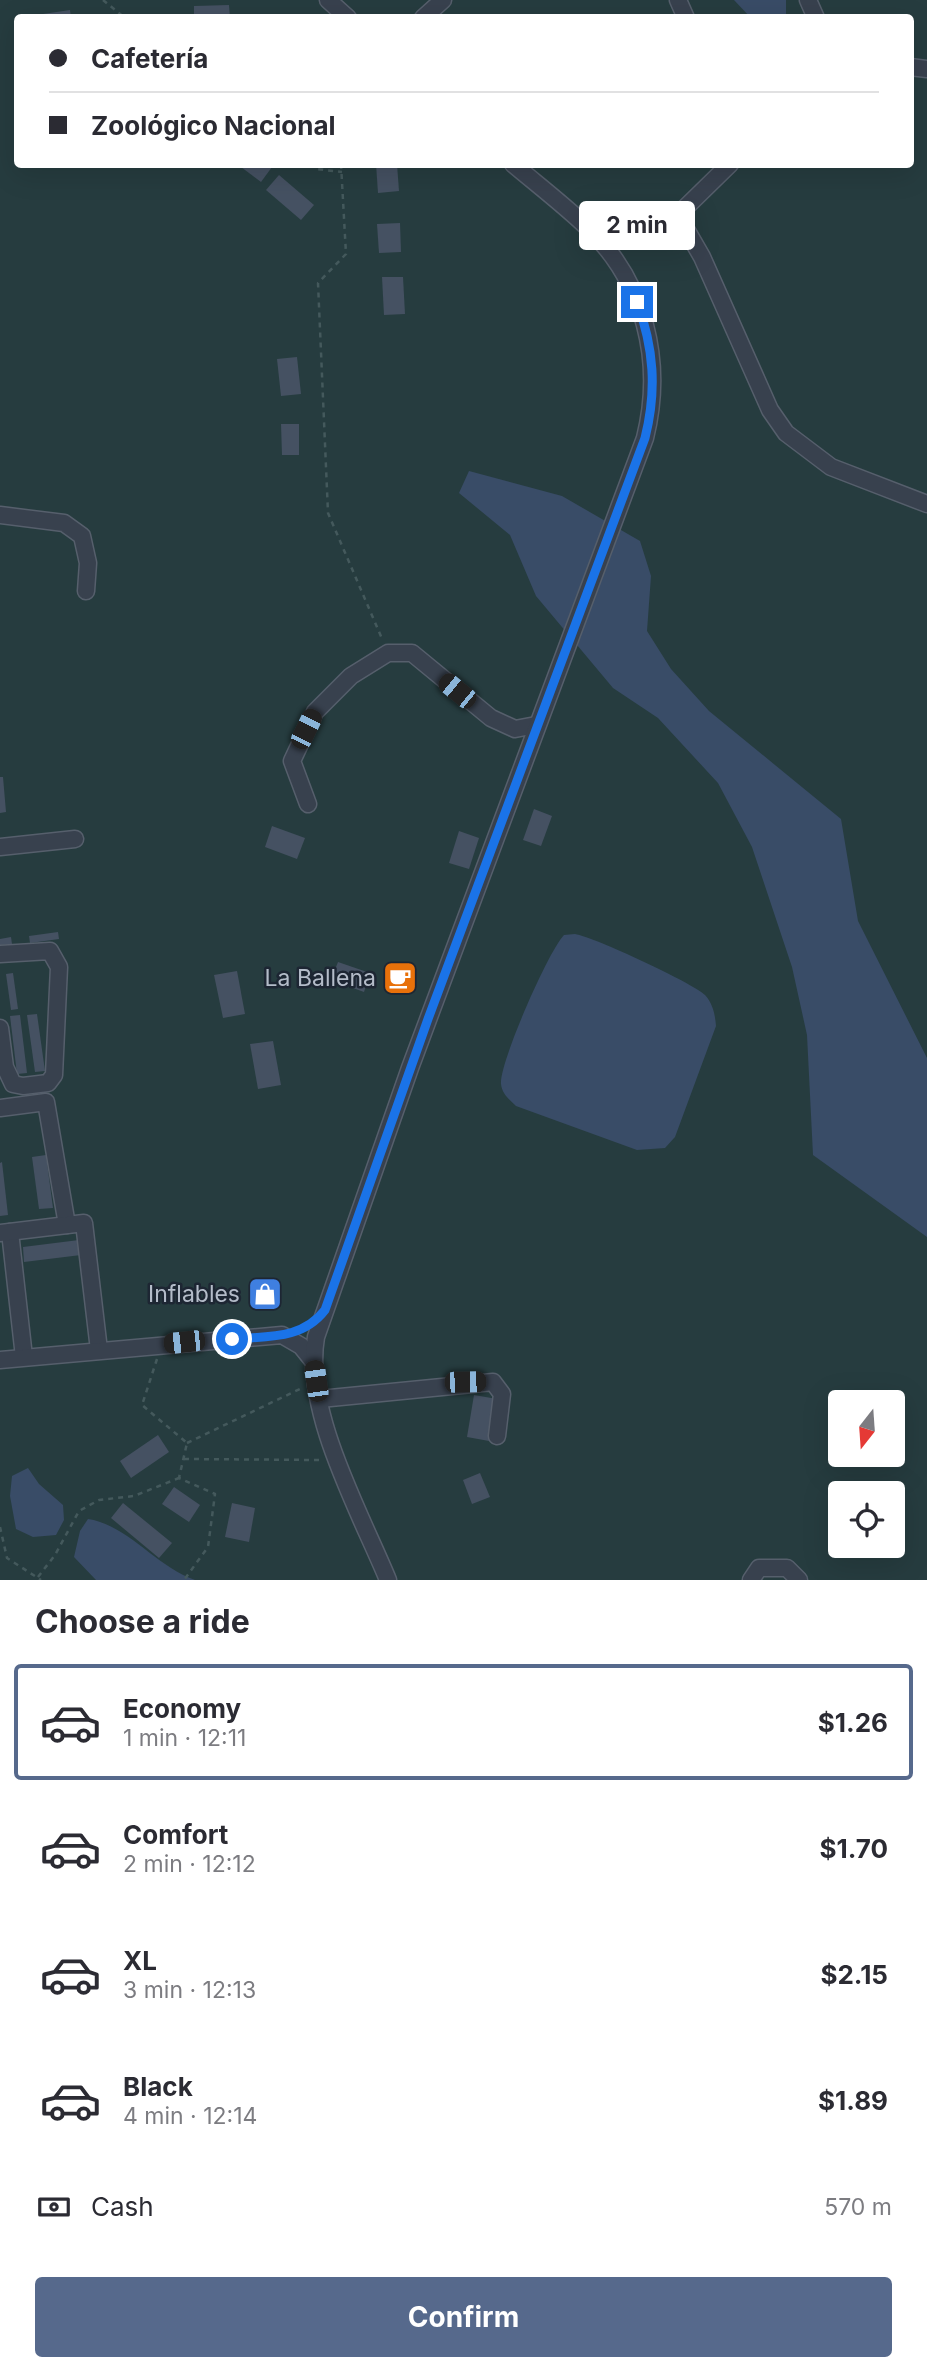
<!DOCTYPE html>
<meta charset="utf-8">
<style>
body{margin:0;font-family:Inter,sans-serif;background:#f7f7f7;color:#2b2b33;height:100vh;display:flex;flex-direction:column;font-size:26px;white-space:nowrap}
*{box-sizing:border-box;margin:0}
p{font-size:23px;color:#7c7c81}
.icon{flex:none;width:38px;height:38px;fill:none;stroke:currentColor;stroke-width:2;stroke-linecap:round;stroke-linejoin:round}
.map{position:relative;height:1580px;overflow:hidden}
.details{display:flex;flex-direction:column;background:#fff;flex:1}
.details>*{flex:none}
.hud{position:absolute;left:14px;top:14px;width:900px;height:154px;border-radius:7px;box-shadow:0 7px 28px #0002;display:grid;align-content:center;height:154px;padding:0 35px;background:#fff}
.needle{width:46px;rotate:197deg}
.fabs{position:absolute;left:828px;top:1390px;display:grid;gap:14px}
.fabs a{display:grid;place-items:center;width:77px;height:77px;border-radius:7px;background:#fff;box-shadow:0 7px 28px #0002;font-size:35px}
.end{position:absolute;width:32px;height:32px;margin:-16px;border:9px solid #1a73e8;background:#fff;box-shadow:0 0 0 4px #fff}
.from{border-radius:50%}
.bubble{position:absolute;height:49px;border-radius:7px;background:#fff;box-shadow:0 7px 28px #0002;font-size:23px;font-weight:700;line-height:49px;text-align:center}
.car{position:absolute;width:21px;height:42px;margin:-21px -10px;border-radius:9px;box-shadow:0 0 5px 2px #0007;background:linear-gradient(#222 24%,#8ab4d8 0 40%,#222 0 76%,#8ab4d8 0 86%,#222 0)}
.hud b{display:flex;align-items:center;gap:24px;height:66px;font-size:26px}
.hud b+b{border-top:2px solid #e1e1e2}
.hud i{width:18px;height:18px;background:#2b2b33}
ul{padding:0;list-style:none}
li{display:flex;align-items:center;gap:21px;height:116px;margin:0 14px 10px;padding:0 21px;border:4px solid transparent;border-radius:7px}
li div{flex:1}
li b{display:block;font-size:26px}
li em{font-style:normal;font-weight:700}
li.selected{border-color:#56698c}
li>.icon{width:63px;height:63px;stroke-width:1.5}
h2{padding:0 35px;font-size:32px;line-height:84px}
.pay{display:flex;align-items:center;gap:18px;height:77px;padding:0 35px;font-size:26px}
.pay p{margin-inline-start:auto}
.cta{display:flex;gap:14px;margin-top:auto;padding:14px 35px}
.cta a{flex:1;height:80px;border-radius:7px;background:#56698c;color:#fff;font-size:28px;font-weight:700;line-height:80px;text-align:center}
.map>svg:first-child{display:block}
</style>
<div class="map">
<svg width="927" height="1580" viewBox="0 0 927 1580">
<rect width="100%" height="100%" fill="#242f3e"/>
<!-- green -->
<path fill="#263c3f" fill-rule="evenodd" d="M 0,0 L 927,0 L 927,1580 L 0,1580 ZM 18,18 L 910,18 L 910,164 L 18,164 ZM 840,1402 L 892,1402 L 892,1454 L 840,1454 ZM 840,1493 L 892,1493 L 892,1545 L 840,1545 Z"/>
<!-- water -->
<g fill="#394c67">
<polygon points="734,0 786,0 786,17 750,17"/>
<polygon points="469,471 562,496 640,541 651,576 647,631 671,669 709,711 841,819 858,921 927,1058 927,1237 813,1155 807,1035 792,967 752,847 718,783 658,718 613,688 536,596 510,535 459,493"/>
<path d="M 575,934 C 594,937 693,983 705,995 C 713,1004 715,1014 716,1026 L 675,1137 L 665,1148 L 637,1150 L 516,1106 C 509,1099 502,1094 501,1084 C 499,1063 549,950 564,935 Z"/>
<polygon points="28,1468 39,1484 63,1505 64,1520 56,1535 33,1537 16,1529 10,1496 12,1476"/>
<path d="M 88,1519 C 128,1525 155,1566 195,1580 L 96,1580 L 74,1557 L 80,1531 Z"/>
</g>
<!-- building -->
<g fill="#455162">
<polygon points="229,5 230,18 194,18 194,6"/>
<polygon points="70,10 71,18 43,18 43,14"/>
<polygon points="237,164 268,164 272,167 261,182"/>
<polygon points="376,164 397,164 399,191 378,193"/>
<polygon points="279,175 314,205 301,220 266,190"/>
<polygon points="400,223 401,252 379,253 377,224"/>
<polygon points="382,277 403,277 405,314 384,315"/>
<polygon points="297,357 301,394 281,396 277,359"/>
<polygon points="281,424 299,424 299,455 282,455"/>
<polygon points="0,777 3,777 6,812 0,813"/>
<polygon points="534,809 552,816 541,846 523,840"/>
<polygon points="272,826 305,838 297,859 265,847"/>
<polygon points="459,831 479,838 469,869 449,863"/>
<polygon points="58,932 59,939 30,943 29,936"/>
<polygon points="11,937 12,944 0,945 0,939"/>
<polygon points="338,962 370,973 364,992 331,980"/>
<polygon points="237,971 245,1014 223,1018 214,975"/>
<polygon points="13,973 18,1009 11,1010 6,974"/>
<polygon points="37,1014 45,1071 35,1072 27,1015"/>
<polygon points="20,1015 27,1073 17,1074 10,1016"/>
<polygon points="273,1041 281,1085 258,1089 250,1044"/>
<polygon points="46,1155 53,1208 39,1209 32,1157"/>
<polygon points="2,1162 8,1215 0,1216 0,1163"/>
<polygon points="79,1240 81,1255 24,1262 23,1247"/>
<polygon points="474,1395 497,1399 489,1441 467,1437"/>
<polygon points="158,1435 169,1452 131,1478 120,1461"/>
<polygon points="480,1473 490,1497 472,1504 463,1480"/>
<polygon points="174,1487 200,1505 189,1522 162,1504"/>
<polygon points="123,1503 172,1543 159,1558 111,1518"/>
<polygon points="232,1503 255,1508 249,1542 225,1537"/>
</g>
<g fill="none" stroke-linecap="round" stroke-linejoin="round">
<!-- minor casing -->
<g stroke="#565f6c" stroke-width="19">
<g id="minor">
<polyline points="328,0 348,18"/>
<polyline points="678,0 686,18"/>
<polyline points="808,0 816,18"/>
<polyline points="423,18 443,0"/>
<polyline points="910,67 927,69"/>
<polyline points="730,164 685,208 683,224 702,257 770,410 786,433 831,467 927,504"/>
<polyline points="0,515 64,523 82,536 88,563 86,591"/>
<polyline points="308,804 292,761 315,712 351,676 388,653 412,653 491,718 515,729 536,725"/>
<polyline points="0,847 75,839"/>
<polyline points="0,954 50,951 59,967 54,1075 48,1083 23,1086 13,1084 5,1067 0,1028"/>
<polyline points="0,1108 46,1102 67,1225"/>
<polyline points="10,1232 24,1357"/>
<polyline points="0,1233 84,1223 99,1350"/>
<polyline points="0,1360 282,1335 301,1346 313,1361"/>
<polyline points="320,1399 493,1382 502,1394 497,1436"/>
<path d="M 388,1580 C 360,1512 303,1411 316,1337 L 410,1068 L 645,438 C 664,362 645,282 587,227 C 564,205 538,185 513,164"/>
<polyline points="751,1580 759,1568 787,1568 799,1580"/>
</g>
</g>
<!-- path -->
<g stroke="#44595c" stroke-width="2.5" stroke-dasharray="5 5" stroke-linecap="butt">
<polyline points="103,0 125,18"/>
<polyline points="310,164 316,169 342,172"/>
<polyline points="341,164 346,254 318,283 328,513 383,641"/>
<polyline points="157,1359 142,1405 187,1443 179,1478 215,1494 208,1547 184,1580"/>
<polyline points="187,1443 304,1387"/>
<polyline points="184,1459 321,1460"/>
<polyline points="0,1527 7,1558 41,1580"/>
<polyline points="38,1577 55,1555 79,1511 99,1500 134,1496 179,1478"/>
</g>
<!-- minor -->
<use href="#minor" stroke="#38414e" stroke-width="16"/>
</g>
<g fill="none" stroke-linecap="round" stroke-linejoin="round">
<!-- route -->
<path stroke="#1a73e8" stroke-width="9" d="M 232,1339 C 267,1336 302,1340 325,1310 L 428,1019 L 645,438 C 657,390 654,348 637,302"/>
</g>
<!-- icons -->
<defs>
<g id="cafe-square" transform="scale(1.75)"><rect x="-9" y="-9" width="18" height="18" rx="4" fill="#e8710a" stroke="#1d2633"/><path d="M-5.5-4.5H6V0H3Q3 3.5 0 3.5H-2.5Q-5.5 3.5-5.5 0ZM3-3.2v2h1.7v-2ZM-6 4.5H4V6H-6Z" fill="#fff"/></g>
<g id="shop-square" transform="scale(1.75)"><rect x="-9" y="-9" width="18" height="18" rx="4" fill="#3f7fe0" stroke="#1d2633"/><path d="M-5-2.5h2.3a2.7 3.5 0 0 1 5.4 0H5L5.5 6h-11ZM-1.5-2.5h3a1.5 2.3 0 0 0-3 0Z" fill="#fff"/></g>
</defs>
<g fill-rule="evenodd">
<use href="#cafe-square" x="400" y="978"/>
<use href="#shop-square" x="265" y="1294"/>
</g>
<g text-anchor="middle" stroke-width="5" stroke-linejoin="round" paint-order="stroke">
<!-- poi labels -->
<g font-size="23" fill="#b4bcc9" stroke="#1d2633" text-anchor="end">
<text x="376" y="986">La Ballena</text>
<text x="240" y="1302">Inflables</text>
</g>
</g>
</svg>
<div class="fabs">
<a><svg class="needle" viewBox="-14 -14 28 28"><path d="M0-13l5 13h-10z" fill="#e53935"/><path d="M0 13l5-13h-10z" fill="#7c7c81"/></svg></a>
<a><svg class="icon" aria-label="locate" viewBox="0 0 24 24"><circle cx="12" cy="12" r="6"/><path d="M12 2v4M12 18v4M2 12h4M18 12h4"/></svg></a>
</div>
<i class="end from" style="left:232px;top:1339px"></i>
<i class="end" style="left:637px;top:302px"></i>
<div class="bubble" style="left:579px;top:201px;width:116px">2 min</div>
<i class="car" style="left:457px;top:691px;rotate:309deg"></i>
<i class="car" style="left:306px;top:729px;rotate:26deg"></i>
<i class="car" style="left:184px;top:1342px;rotate:264deg"></i>
<i class="car" style="left:316px;top:1381px;rotate:352deg"></i>
<i class="car" style="left:465px;top:1382px;rotate:89deg"></i>
<div class="hud">
<b><i class="from"></i>Cafetería</b>
<b><i></i>Zoológico Nacional</b>
</div>
</div>
<section class="details">
<h2>Choose a ride</h2>
<ul>
<li class="selected"><svg class="icon" aria-label="car" viewBox="0 0 24 24"><path d="M5 17H2v-5l4-1 3-4h7l3 4 3 1v5h-3M9 17h6M6 11h13"/><circle cx="7" cy="17" r="2"/><circle cx="17" cy="17" r="2"/></svg><div><b>Economy</b><p>1 min · 12:11</p></div><em>$1.26</em></li>
<li><svg class="icon" aria-label="car" viewBox="0 0 24 24"><path d="M5 17H2v-5l4-1 3-4h7l3 4 3 1v5h-3M9 17h6M6 11h13"/><circle cx="7" cy="17" r="2"/><circle cx="17" cy="17" r="2"/></svg><div><b>Comfort</b><p>2 min · 12:12</p></div><em>$1.70</em></li>
<li><svg class="icon" aria-label="car" viewBox="0 0 24 24"><path d="M5 17H2v-5l4-1 3-4h7l3 4 3 1v5h-3M9 17h6M6 11h13"/><circle cx="7" cy="17" r="2"/><circle cx="17" cy="17" r="2"/></svg><div><b>XL</b><p>3 min · 12:13</p></div><em>$2.15</em></li>
<li><svg class="icon" aria-label="car" viewBox="0 0 24 24"><path d="M5 17H2v-5l4-1 3-4h7l3 4 3 1v5h-3M9 17h6M6 11h13"/><circle cx="7" cy="17" r="2"/><circle cx="17" cy="17" r="2"/></svg><div><b>Black</b><p>4 min · 12:14</p></div><em>$1.89</em></li>
</ul>
<div class="pay"><svg class="icon" aria-label="cash" viewBox="0 0 24 24"><path d="M3 7h18v10H3z"/><circle cx="12" cy="12" r="2"/></svg>Cash<p>570 m</p></div>
<div class="cta"><a>Confirm</a></div>
</section>
